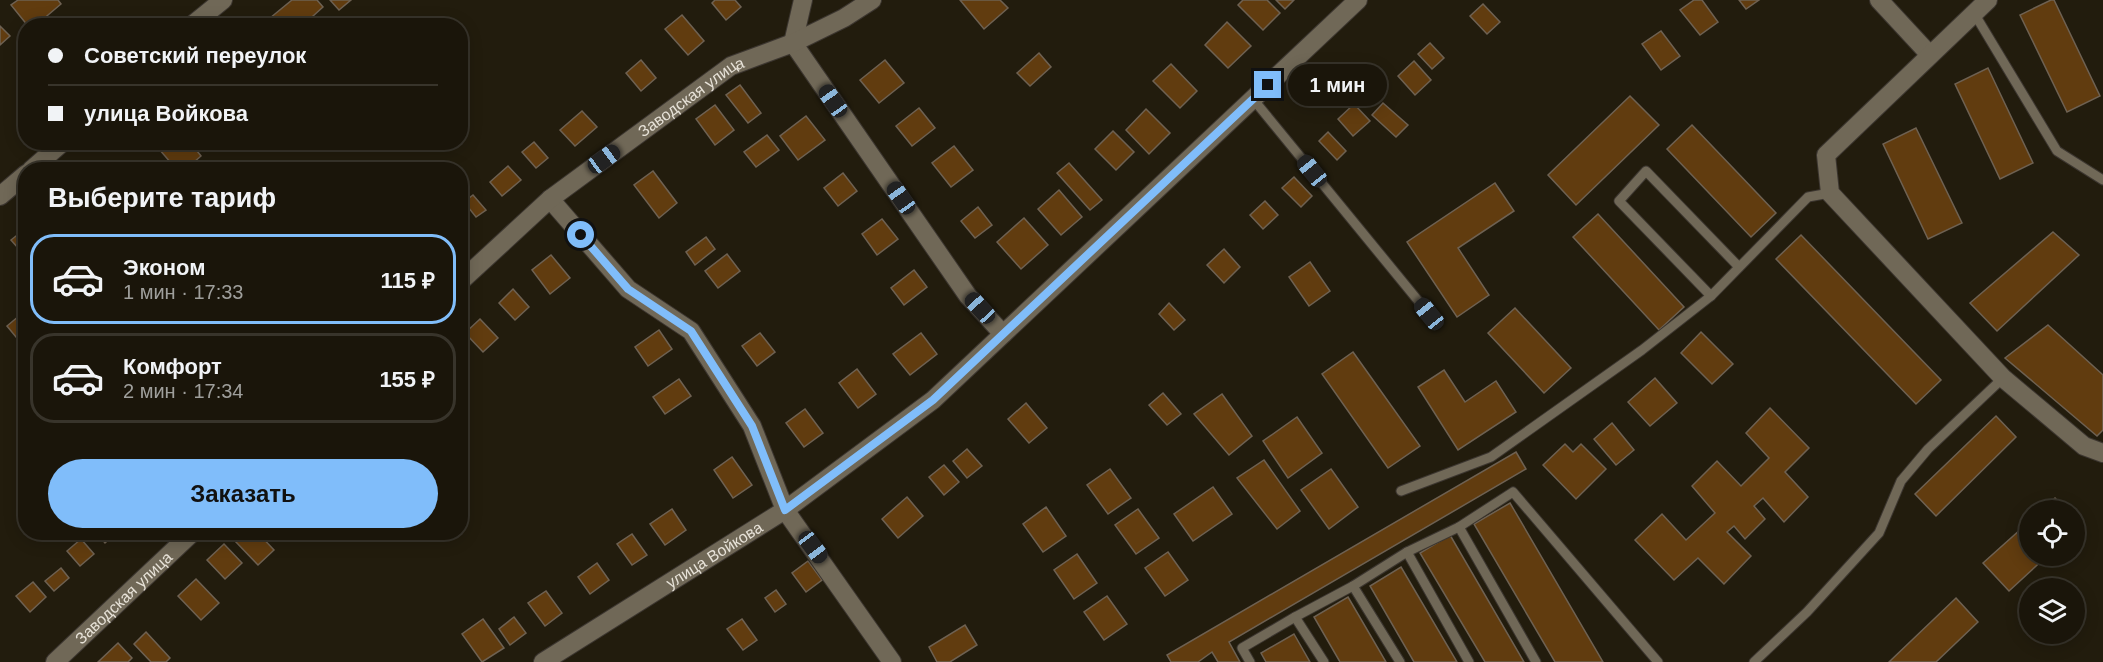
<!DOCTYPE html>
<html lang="ru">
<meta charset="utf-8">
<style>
body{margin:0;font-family:Helvetica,sans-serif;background:#272218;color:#f1f3f6;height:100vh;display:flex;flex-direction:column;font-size:22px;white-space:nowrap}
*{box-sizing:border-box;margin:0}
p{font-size:20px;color:#9f9f9c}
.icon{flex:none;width:33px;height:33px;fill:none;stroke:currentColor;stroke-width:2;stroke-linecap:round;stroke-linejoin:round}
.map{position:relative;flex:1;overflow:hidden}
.sheet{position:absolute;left:18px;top:162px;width:450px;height:378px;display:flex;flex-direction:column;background:#1a150a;border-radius:24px;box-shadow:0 3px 15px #0003,0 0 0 2px #38342b}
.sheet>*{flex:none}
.guide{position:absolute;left:18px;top:18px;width:450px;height:132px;border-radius:24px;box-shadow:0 3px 15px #0003,0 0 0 2px #38342b;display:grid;align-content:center;height:132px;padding:0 30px;background:#1a150a}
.controls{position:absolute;left:2019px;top:500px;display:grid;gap:12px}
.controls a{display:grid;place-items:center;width:66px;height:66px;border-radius:50%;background:#1a150a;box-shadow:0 3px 15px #0003,0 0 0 2px #38342b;font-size:30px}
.end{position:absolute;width:27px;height:27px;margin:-14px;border:8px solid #80bdfa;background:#111;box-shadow:0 0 0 3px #111}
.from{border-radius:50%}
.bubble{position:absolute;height:42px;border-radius:21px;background:#1a150a;box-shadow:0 3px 15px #0003,0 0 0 2px #38342b;font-size:20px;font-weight:700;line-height:42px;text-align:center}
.car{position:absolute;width:18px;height:36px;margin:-18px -9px;border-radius:8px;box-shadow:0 0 4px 2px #0007;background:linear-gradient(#222 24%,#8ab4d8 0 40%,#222 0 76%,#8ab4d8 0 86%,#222 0)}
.guide b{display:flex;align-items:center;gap:21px;height:57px;font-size:22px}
.guide b+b{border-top:2px solid #38342b}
.guide i{width:15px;height:15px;background:#f1f3f6}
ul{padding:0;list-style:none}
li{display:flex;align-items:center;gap:18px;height:90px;margin:0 12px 9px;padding:0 18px;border:3px solid #38342b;border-radius:24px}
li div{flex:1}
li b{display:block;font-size:22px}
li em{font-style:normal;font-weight:700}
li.on{border-color:#80bdfa}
li>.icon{width:54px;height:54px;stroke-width:1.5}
h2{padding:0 30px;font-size:27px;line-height:72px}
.primary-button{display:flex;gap:12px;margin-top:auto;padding:12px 30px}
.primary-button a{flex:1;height:69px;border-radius:36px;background:#80bdfa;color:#111;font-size:24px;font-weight:700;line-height:69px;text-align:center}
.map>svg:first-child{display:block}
</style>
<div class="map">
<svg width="2103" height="662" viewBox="0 0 2103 662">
<rect width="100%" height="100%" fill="#221c0d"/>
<!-- building -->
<g fill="#613c0f" stroke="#6e6152" stroke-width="1.5">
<polygon points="18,0 58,0 61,4 35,26 28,26 11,5"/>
<polygon points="292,0 317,0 323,7 302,26 277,26 270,18"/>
<polygon points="330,0 351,0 339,10"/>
<polygon points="715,0 735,0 741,7 726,20 712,3"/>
<polygon points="960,0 1000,0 1008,8 984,29"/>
<polygon points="1243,0 1267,0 1280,13 1263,30 1238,5"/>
<polygon points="1276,0 1294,0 1285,9"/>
<polygon points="1694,0 1702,0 1718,22 1700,35 1680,10"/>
<polygon points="1739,0 1759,0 1746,9"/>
<polygon points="2051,0 2054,0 2100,96 2067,112 2020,15"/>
<polygon points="1483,4 1500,22 1487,34 1470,16"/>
<polygon points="682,15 704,41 688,55 665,29"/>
<polygon points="1227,22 1251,46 1228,68 1205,45"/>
<polygon points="0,26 10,36 0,45"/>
<polygon points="1661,31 1680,56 1661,70 1642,44"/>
<polygon points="1430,43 1444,58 1432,69 1418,54"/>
<polygon points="1039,53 1051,67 1030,86 1017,73"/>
<polygon points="641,60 656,78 641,91 626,73"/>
<polygon points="885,60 904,83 879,103 860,80"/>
<polygon points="1414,61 1431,80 1415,95 1398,76"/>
<polygon points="1171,64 1197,91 1180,108 1153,81"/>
<polygon points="1988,68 2033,163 2000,179 1955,84"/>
<polygon points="740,85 761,113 748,123 726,95"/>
<polygon points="1630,96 1659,125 1576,205 1548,175"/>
<polygon points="1383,103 1408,125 1396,137 1372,115"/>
<polygon points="1354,104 1370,121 1353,136 1338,119"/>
<polygon points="715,105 734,130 715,145 696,119"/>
<polygon points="919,108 935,128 912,146 896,126"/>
<polygon points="1146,109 1170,133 1149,154 1126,130"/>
<polygon points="582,111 597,127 575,146 560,130"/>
<polygon points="806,116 825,140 798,160 780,136"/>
<polygon points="1692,125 1776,213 1751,237 1667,149"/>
<polygon points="1916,128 1962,223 1928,239 1883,144"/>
<polygon points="1113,131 1134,152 1116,170 1095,149"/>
<polygon points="1328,132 1346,151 1337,160 1319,141"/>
<polygon points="767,135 779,150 756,167 744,152"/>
<polygon points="153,142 190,142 201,156 185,170 177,170"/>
<polygon points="534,142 548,158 536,168 522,152"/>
<polygon points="954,146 973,170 951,187 932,163"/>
<polygon points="1069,163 1102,200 1090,210 1057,173"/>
<polygon points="508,166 521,180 502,196 490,182"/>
<polygon points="653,171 677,203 659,218 634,185"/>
<polygon points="843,173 857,191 838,206 824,188"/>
<polygon points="1294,177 1312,196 1301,207 1282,188"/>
<polygon points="1495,183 1514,211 1458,248 1489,295 1457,317 1407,242"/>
<polygon points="1059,190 1082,217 1061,235 1038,209"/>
<polygon points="473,195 486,210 476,217 464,202"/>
<polygon points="1265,201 1278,215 1263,229 1250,215"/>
<polygon points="978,207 992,225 975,238 961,221"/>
<polygon points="1598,214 1684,307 1659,330 1573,237"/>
<polygon points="1024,218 1048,245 1021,269 997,242"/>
<polygon points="882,219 898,239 877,255 862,234"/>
<polygon points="26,228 26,257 11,240"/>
<polygon points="2053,232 2079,255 1997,331 1970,303"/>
<polygon points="1801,235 1941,380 1916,404 1776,259"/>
<polygon points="706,237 715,249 695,265 686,252"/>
<polygon points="1224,249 1240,267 1224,283 1207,265"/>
<polygon points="727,254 740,271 718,288 705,271"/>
<polygon points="551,255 570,278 550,294 532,270"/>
<polygon points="1310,262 1330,291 1309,306 1289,277"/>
<polygon points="914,270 927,287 904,305 891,288"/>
<polygon points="513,289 529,307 515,320 499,303"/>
<polygon points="1169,303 1185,320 1174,330 1159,314"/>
<polygon points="1515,308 1571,368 1544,393 1488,333"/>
<polygon points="26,310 26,329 16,337 7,326"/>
<polygon points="480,319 498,338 483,352 465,333"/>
<polygon points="2048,325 2103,375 2103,430 2097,436 2005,358"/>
<polygon points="659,330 672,349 648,366 635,347"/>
<polygon points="1701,332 1733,364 1712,384 1681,353"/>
<polygon points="760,333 775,352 757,366 742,346"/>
<polygon points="921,333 937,354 910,375 893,354"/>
<polygon points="1353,352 1420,446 1388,468 1322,374"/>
<polygon points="460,366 469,375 460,384"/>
<polygon points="857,369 876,394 858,408 839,383"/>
<polygon points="1444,370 1465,402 1496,381 1516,412 1458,450 1418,387"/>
<polygon points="1655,378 1677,403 1650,426 1628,402"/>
<polygon points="679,379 691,396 665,414 653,397"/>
<polygon points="1163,393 1181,414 1167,425 1149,405"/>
<polygon points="1222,394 1252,436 1229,455 1194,414"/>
<polygon points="1026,403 1047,428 1029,443 1008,419"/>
<polygon points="1770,408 1809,448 1785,472 1808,497 1784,522 1763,498 1754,506 1765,519 1745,539 1734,526 1727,532 1751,556 1724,584 1698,558 1674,580 1635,540 1662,514 1686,540 1715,513 1692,486 1717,461 1741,486 1769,458 1746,433"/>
<polygon points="805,409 823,433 804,447 786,423"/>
<polygon points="1996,416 2016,437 1936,516 1915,494"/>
<polygon points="1297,417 1322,453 1288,478 1263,441"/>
<polygon points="1612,423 1634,450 1616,465 1594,439"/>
<polygon points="1565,444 1573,452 1581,444 1606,469 1576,499 1543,465"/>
<polygon points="967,449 982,466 967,478 953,461"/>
<polygon points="1516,452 1526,469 1229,642 1240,662 1218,662 1212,652 1198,662 1171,662 1167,655"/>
<polygon points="732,457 752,485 733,498 714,470"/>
<polygon points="1264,460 1300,511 1277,529 1237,478"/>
<polygon points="944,465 959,482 944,495 929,477"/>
<polygon points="1110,469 1131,498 1108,514 1087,485"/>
<polygon points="1331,469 1358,507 1329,529 1301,490"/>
<polygon points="1213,487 1232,514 1193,541 1174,514"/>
<polygon points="907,497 923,516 898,538 882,519"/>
<polygon points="2055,498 2066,510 2041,510"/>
<polygon points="1510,503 1603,662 1555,662 1474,524"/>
<polygon points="1046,507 1066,536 1043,552 1023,524"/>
<polygon points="672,509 686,530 665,545 650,524"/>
<polygon points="1138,509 1159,538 1136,554 1115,525"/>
<polygon points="2030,521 2030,555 2048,555 2009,591 1983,563"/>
<polygon points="96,532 117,532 105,543"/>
<polygon points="244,532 257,532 274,550 258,565 235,541"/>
<polygon points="632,534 647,555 632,565 617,544"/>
<polygon points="1450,535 1524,662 1485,662 1420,553"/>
<polygon points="81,539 94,554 80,566 67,551"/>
<polygon points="224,544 242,563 225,579 207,560"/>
<polygon points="1168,552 1188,580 1165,596 1145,568"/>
<polygon points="1077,554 1097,583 1074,599 1054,570"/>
<polygon points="808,561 822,580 806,592 792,573"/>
<polygon points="597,563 609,580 590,594 578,577"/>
<polygon points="1401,567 1457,662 1414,662 1370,586"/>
<polygon points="61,568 69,578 54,591 45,581"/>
<polygon points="196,579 219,603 201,620 178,596"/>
<polygon points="33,582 46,597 30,612 16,596"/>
<polygon points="776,590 786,604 775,612 765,598"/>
<polygon points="546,591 562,613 545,626 528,603"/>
<polygon points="1107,596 1127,624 1104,640 1084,612"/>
<polygon points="1348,597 1386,662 1340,662 1314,617"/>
<polygon points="1956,598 1978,622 1936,662 1889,662"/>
<polygon points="514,617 526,633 510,645 499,629"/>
<polygon points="483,619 504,648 482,662 462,634"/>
<polygon points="742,619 757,640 743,650 727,629"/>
<polygon points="965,625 977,645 950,662 937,662 929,647"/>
<polygon points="146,632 170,658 166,662 151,662 134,644"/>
<polygon points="1294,634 1310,662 1266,662 1261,653"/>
<polygon points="118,643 132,658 128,662 98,662"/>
</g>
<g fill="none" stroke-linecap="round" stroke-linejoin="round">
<!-- lane casing -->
<g stroke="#3c3630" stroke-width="11">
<g id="lane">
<polyline points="1974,13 2057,151 2103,180"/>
<polyline points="1253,99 1429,314"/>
<polyline points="1711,296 1619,201 1646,171 1739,267"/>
<polyline points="1401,491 1491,457 1642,350 1711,296 1808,197 1830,193"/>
<polyline points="1459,527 1407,552 1469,662"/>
<polyline points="1250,662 1242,648 1295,617"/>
<polyline points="1324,662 1295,617 1353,586"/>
<polyline points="1400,662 1353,586 1407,552"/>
<polyline points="1536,662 1459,527 1513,492 1658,662"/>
<polyline points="1754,662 1807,612 1879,533 1901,481 1928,449 2003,378"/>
</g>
</g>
<!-- street casing -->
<g stroke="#3c3630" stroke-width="20">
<g id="street">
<polyline points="803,0 793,43 968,296 1003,334"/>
<polyline points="1879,0 1930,55"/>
<polyline points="1988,0 1826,155 1830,193 2003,378 2084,446 2103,453"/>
<polyline points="191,26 223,0"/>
<polyline points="31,170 63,142"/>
<polyline points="0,196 26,174"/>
<polyline points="550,199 628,289 691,331 752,426 785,510 892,662"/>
<path id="s1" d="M 460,282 L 550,199 L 731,66 L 793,43 L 844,18 L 872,0"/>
<path id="s2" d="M 55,662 L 193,532"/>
<path id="s3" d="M 543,662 L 785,510 L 933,400 L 1358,0"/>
</g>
</g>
<!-- lane -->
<use href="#lane" stroke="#706857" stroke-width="9"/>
<!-- street -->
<use href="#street" stroke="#706857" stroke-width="18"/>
</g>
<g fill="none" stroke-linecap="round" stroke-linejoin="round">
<!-- route -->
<polyline stroke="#80bdfa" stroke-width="8" points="581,235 628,289 691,331 752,426 785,510 933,400 1268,85"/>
</g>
<g text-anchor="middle" stroke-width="6" stroke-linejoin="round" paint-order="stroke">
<!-- street labels -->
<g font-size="16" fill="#e7e2d8" stroke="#191205">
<text dy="6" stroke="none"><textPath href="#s1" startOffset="297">Заводская улица</textPath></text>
<text dy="6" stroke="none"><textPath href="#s3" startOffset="202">улица Войкова</textPath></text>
<text dy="6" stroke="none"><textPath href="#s2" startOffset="94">Заводская улица</textPath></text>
</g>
</g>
</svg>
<div class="controls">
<a><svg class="icon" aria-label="locate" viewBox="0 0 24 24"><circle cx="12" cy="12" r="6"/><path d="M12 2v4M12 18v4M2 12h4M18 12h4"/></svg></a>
<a><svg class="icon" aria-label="layers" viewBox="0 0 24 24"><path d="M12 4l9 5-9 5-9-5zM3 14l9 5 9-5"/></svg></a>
</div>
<i class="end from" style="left:581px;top:235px"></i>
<i class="end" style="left:1268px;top:85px"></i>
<div class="bubble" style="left:1288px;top:64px;width:99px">1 мин</div>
<i class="car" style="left:833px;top:101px;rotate:325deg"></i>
<i class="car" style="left:604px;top:159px;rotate:54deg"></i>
<i class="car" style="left:1312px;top:171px;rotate:321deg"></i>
<i class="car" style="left:901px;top:198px;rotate:325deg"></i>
<i class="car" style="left:980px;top:308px;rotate:317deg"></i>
<i class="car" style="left:1429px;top:314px;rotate:321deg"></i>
<i class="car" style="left:813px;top:547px;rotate:143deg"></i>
<div class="guide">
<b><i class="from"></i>Советский переулок</b>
<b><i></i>улица Войкова</b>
</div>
<section class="sheet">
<h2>Выберите тариф</h2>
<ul>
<li class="on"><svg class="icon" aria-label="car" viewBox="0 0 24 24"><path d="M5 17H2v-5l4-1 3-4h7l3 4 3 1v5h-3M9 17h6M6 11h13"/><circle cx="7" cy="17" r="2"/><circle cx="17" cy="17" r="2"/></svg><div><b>Эконом</b><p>1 мин · 17:33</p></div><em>115 ₽</em></li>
<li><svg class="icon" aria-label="car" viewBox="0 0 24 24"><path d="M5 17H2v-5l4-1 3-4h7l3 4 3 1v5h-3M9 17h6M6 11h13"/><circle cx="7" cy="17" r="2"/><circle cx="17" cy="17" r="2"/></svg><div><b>Комфорт</b><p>2 мин · 17:34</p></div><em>155 ₽</em></li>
</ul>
<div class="primary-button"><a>Заказать</a></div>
</section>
</div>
